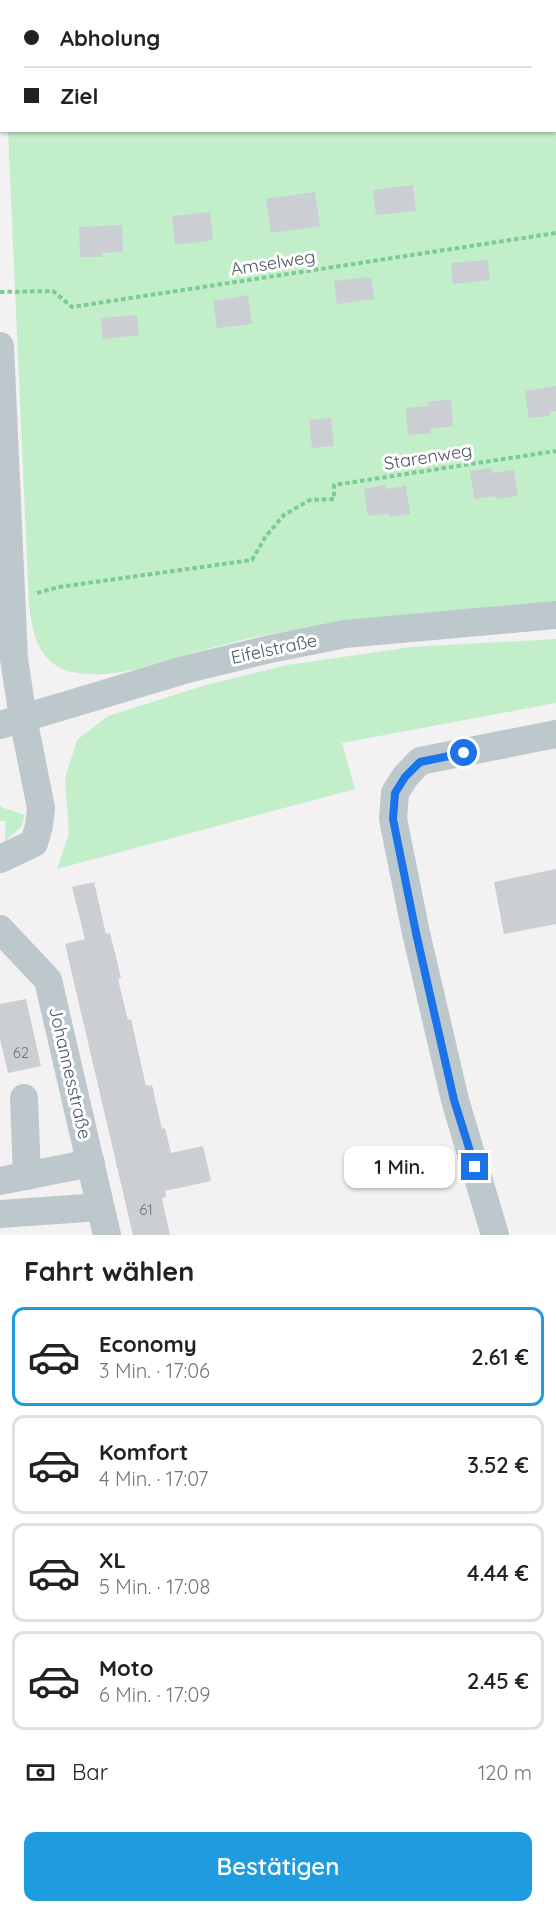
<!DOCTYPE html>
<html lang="de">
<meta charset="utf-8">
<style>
body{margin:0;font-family:Quicksand,sans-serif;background:#f6f6f6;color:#222;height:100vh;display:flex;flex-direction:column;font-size:22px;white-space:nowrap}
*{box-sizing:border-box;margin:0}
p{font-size:20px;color:#767676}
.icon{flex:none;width:33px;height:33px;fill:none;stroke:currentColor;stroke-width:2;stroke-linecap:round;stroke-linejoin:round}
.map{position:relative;height:1235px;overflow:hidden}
.details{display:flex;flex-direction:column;background:#fff;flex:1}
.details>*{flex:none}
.banner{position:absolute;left:0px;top:0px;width:556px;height:132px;box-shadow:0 2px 4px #0004;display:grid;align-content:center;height:132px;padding:0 24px;background:#fff}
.end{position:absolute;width:27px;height:27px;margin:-14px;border:8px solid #1a73e8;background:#fff;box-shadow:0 0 0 3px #fff}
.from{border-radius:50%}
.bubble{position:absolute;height:42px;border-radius:12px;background:#fff;box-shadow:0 2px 4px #0004;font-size:20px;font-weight:600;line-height:42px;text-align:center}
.banner b{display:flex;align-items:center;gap:21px;height:57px;font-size:22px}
.banner b+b{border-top:2px solid #e0e0e0}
.banner i{width:15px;height:15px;background:#222}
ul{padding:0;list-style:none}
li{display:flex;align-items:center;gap:18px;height:99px;margin:0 12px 9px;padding:0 12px;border:3px solid #e0e0e0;border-radius:12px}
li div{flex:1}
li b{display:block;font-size:22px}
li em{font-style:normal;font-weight:600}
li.active{border-color:#1f9bdf}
li>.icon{width:54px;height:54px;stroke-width:1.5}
h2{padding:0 24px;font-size:27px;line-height:72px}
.pay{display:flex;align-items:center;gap:15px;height:66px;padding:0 24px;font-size:22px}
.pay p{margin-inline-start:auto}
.action{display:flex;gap:12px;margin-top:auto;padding:12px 24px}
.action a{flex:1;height:69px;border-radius:12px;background:#1f9bdf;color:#fff;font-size:24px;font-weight:600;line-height:69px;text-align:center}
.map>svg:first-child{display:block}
</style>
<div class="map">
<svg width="556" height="1235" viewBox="0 0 556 1235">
<rect width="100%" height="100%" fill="#f3f1f1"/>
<!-- green -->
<g fill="#c2eeca">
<path d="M 1,0 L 556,0 L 556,603 C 462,611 368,617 276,633 C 245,638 214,647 183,656 C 148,666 109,680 72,672 C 38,664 33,634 29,605 L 8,131 L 555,130 L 555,2 L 2,2 L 1,20 Z"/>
<polygon points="556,639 556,703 342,743 355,789 57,869 69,833 65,779 77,740 108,716 206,685 287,665 412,647"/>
<polygon points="0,804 1,807 25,815 21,827 5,841 6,821 0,821"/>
</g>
<!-- building -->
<g fill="#cbcfd3">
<polygon points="413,185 416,211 376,215 373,190"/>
<polygon points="315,192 320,226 271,233 266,199"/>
<polygon points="210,212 213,240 175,245 172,216"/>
<polygon points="122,225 123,252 102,253 102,257 80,257 79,227"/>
<polygon points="488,260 490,280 453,284 451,263"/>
<polygon points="371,277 374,299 337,304 334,281"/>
<polygon points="248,295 252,324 217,328 213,301"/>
<polygon points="137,315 139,335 103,339 101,318"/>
<polygon points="556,386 556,411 550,412 550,416 529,418 525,391"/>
<polygon points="451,399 453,426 430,429 431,433 408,435 406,408 428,406 427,402"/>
<polygon points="331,418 334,446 312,448 309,420"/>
<polygon points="491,468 492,473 514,470 518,496 496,499 496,496 474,499 470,471"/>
<polygon points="385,485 386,489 406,486 410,514 390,517 389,513 368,516 364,489"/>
<polygon points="556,869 556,924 504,934 494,882"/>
<polygon points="94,882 106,934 110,933 121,978 118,979 128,1020 131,1019 146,1086 152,1085 162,1129 165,1128 171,1153 203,1146 211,1181 165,1191 166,1197 162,1198 170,1235 133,1235 65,944 85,939 72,887"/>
<polygon points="26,999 41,1066 8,1073 0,1039 0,1004"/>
</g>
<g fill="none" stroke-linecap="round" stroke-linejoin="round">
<!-- path -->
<g stroke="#7bcb93" stroke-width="4" stroke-dasharray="4.5 3" stroke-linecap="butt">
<polyline points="262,2 285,0"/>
<polyline points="0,43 2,43"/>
<polyline points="0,292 53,291 72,307 556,233"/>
<polyline points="37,593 59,587 252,560 266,536 284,515 310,500 334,499 334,485 556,451"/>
</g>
<!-- minor -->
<g stroke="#bdc8cd" stroke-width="28">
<polyline points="0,346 14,659 23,718 41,808 39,826 34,843 0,859"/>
<polyline points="0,725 184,670 270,649 345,634 556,615"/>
<polyline points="0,929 48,980 107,1235"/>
<polyline points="24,1098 27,1176"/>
<polyline points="0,1181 91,1163"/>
<polyline points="0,1214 100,1207"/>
<polyline points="495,1235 455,1100 416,933 393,819 395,793 405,777 420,761 556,734"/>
</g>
</g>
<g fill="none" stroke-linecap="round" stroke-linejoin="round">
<!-- route -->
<polyline stroke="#1a73e8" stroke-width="8" points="464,753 420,762 405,777 395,793 393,819 416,933 454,1100 475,1167"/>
</g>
<g text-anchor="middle" stroke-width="6" stroke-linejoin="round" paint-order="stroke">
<!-- number labels -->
<g font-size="15" fill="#6a767b">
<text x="21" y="1058">62</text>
<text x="146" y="1215">61</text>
</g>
<!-- street labels -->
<g font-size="18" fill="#49585e" stroke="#fff">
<text transform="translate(273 263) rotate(-9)" y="6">Amselweg</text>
<text transform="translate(428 457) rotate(-9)" y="6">Starenweg</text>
<text transform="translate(274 649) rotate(-12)" y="6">Eifelstraße</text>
<text transform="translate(70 1073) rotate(77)" y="6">Johannesstraße</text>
</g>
</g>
</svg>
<i class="end from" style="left:464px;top:753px"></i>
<i class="end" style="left:475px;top:1167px"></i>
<div class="bubble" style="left:344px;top:1146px;width:111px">1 Min.</div>
<div class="banner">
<b><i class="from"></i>Abholung</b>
<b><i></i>Ziel</b>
</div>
</div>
<section class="details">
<h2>Fahrt wählen</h2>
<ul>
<li class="active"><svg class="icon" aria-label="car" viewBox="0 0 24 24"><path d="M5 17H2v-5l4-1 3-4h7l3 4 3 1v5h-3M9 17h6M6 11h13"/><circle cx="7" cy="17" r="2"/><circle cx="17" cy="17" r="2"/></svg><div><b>Economy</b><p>3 Min. · 17:06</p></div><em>2.61 €</em></li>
<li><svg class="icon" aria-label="car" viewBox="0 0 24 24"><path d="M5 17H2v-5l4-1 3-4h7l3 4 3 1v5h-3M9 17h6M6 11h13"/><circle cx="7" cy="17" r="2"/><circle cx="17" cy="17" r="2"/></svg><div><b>Komfort</b><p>4 Min. · 17:07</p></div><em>3.52 €</em></li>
<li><svg class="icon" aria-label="car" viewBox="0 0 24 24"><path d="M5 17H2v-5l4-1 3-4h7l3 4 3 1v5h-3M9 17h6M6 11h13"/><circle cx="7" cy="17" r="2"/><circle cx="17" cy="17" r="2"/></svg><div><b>XL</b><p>5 Min. · 17:08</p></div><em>4.44 €</em></li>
<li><svg class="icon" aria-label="car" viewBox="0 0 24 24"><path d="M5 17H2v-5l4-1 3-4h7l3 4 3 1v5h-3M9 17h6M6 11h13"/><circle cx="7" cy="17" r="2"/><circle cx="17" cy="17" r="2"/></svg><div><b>Moto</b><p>6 Min. · 17:09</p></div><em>2.45 €</em></li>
</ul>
<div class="pay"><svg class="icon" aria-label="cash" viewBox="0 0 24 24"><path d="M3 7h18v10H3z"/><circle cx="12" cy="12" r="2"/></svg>Bar<p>120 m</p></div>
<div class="action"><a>Bestätigen</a></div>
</section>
